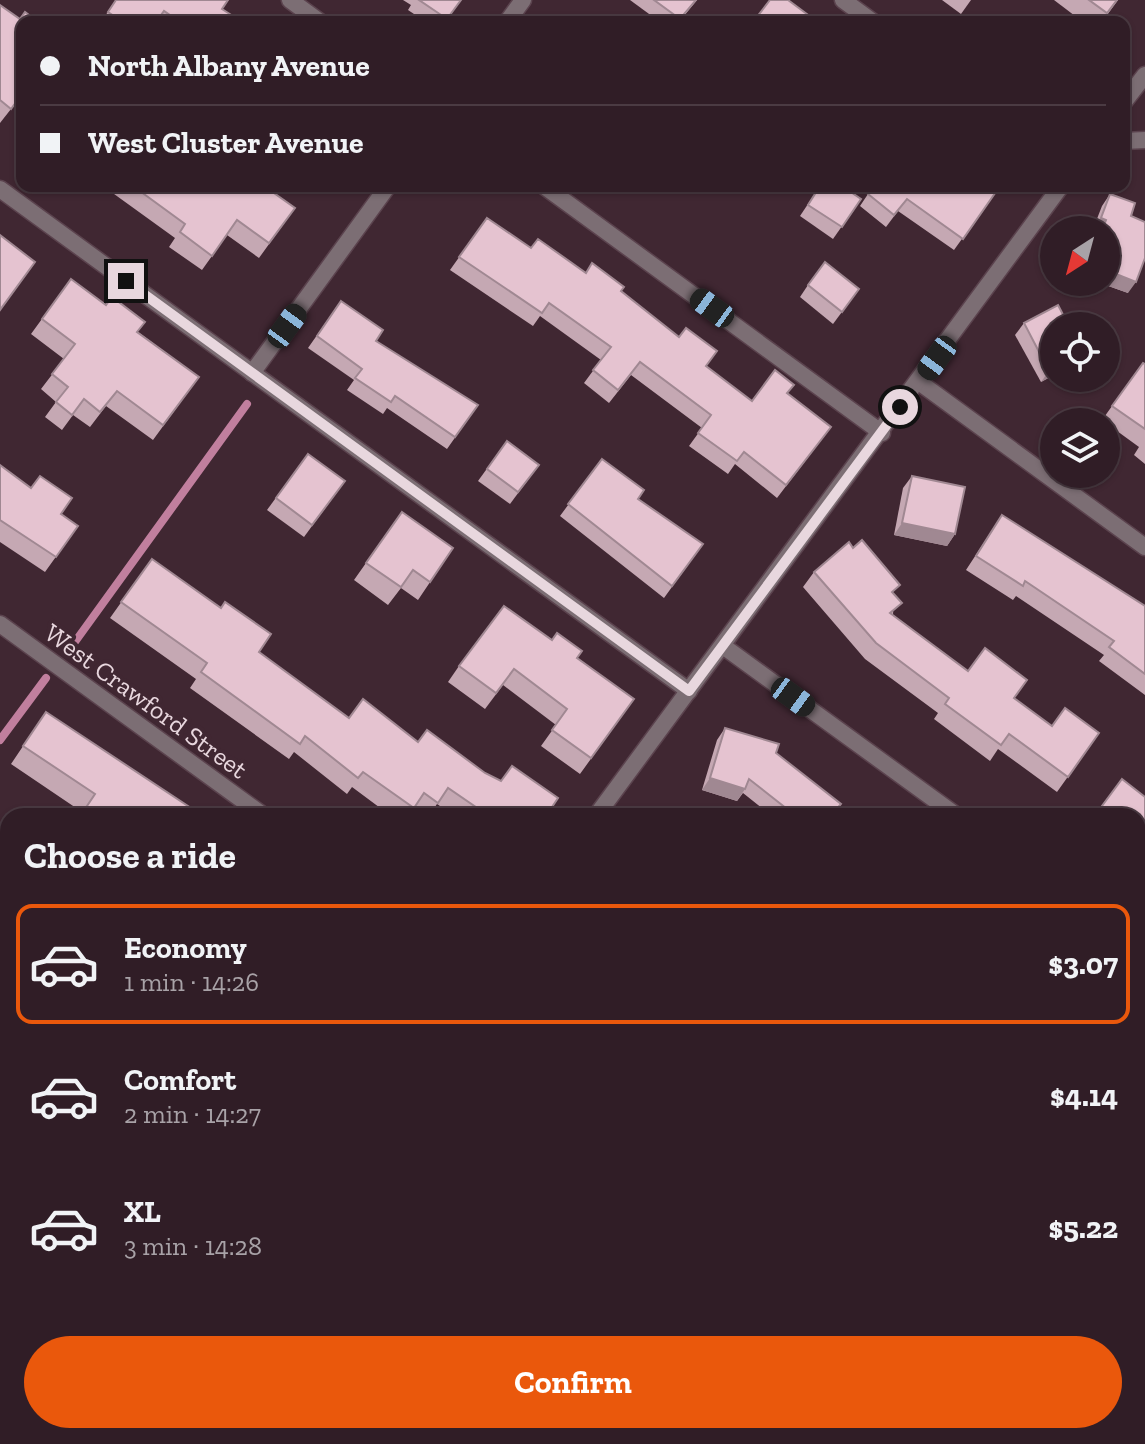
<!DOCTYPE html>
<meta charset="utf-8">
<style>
body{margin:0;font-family:"Zilla Slab",serif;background:#38262e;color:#f1f3f6;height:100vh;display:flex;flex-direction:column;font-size:30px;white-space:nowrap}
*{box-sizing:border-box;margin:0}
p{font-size:26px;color:#a8a2a7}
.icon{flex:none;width:44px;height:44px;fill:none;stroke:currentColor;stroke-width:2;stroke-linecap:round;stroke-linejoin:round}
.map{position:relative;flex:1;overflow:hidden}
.drawer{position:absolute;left:0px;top:808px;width:1146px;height:636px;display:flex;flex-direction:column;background:#301d26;border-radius:24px 24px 0 0;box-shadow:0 2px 6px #0004,0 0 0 2px #4b3b43}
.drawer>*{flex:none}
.guide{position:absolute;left:16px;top:16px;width:1114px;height:176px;border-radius:16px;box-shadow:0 2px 6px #0004,0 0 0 2px #4b3b43;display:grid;align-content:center;height:176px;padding:0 24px;background:#301d26}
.needle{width:52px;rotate:216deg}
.tools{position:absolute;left:1040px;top:216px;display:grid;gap:16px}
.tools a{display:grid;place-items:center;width:80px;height:80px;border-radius:50%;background:#301d26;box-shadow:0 2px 6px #0004,0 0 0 2px #4b3b43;font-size:40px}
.end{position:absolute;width:36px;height:36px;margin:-18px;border:10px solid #e8d7de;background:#111;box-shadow:0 0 0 4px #111}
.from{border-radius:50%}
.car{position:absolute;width:24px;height:48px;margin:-24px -12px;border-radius:10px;box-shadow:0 0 6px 2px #0007;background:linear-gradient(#222 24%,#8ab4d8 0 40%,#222 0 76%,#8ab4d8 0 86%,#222 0)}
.guide b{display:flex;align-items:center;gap:28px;height:76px;font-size:30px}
.guide b+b{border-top:2px solid #4b3b43}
.guide i{width:20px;height:20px;background:#f1f3f6}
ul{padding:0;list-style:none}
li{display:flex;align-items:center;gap:24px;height:120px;margin:0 16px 12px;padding:0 8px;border:4px solid transparent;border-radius:16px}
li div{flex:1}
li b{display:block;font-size:30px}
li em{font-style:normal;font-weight:800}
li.selected{border-color:#ea580c}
li>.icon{width:72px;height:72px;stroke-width:1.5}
h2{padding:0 24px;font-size:36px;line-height:96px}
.primary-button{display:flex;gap:16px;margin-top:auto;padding:16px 24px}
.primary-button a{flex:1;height:92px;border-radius:48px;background:#ea580c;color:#fff;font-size:32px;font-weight:800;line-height:92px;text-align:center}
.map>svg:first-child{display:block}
</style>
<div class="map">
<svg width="1145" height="1444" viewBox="0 0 1145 1444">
<defs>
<pattern id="water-ripples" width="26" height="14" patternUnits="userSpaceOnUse" patternTransform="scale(2)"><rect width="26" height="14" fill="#b05982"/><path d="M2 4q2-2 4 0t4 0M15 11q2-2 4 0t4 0" fill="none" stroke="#864f69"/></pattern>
</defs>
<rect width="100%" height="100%" fill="#402732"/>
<!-- water -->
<polygon fill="url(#water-ripples)" stroke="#c17f9e" stroke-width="2" points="307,1436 450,1436 444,1444 302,1444"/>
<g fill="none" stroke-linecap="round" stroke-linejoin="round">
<!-- stream -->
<g stroke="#c17f9e" stroke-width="8">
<polyline points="72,646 247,404"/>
<polyline points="0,740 46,678"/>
</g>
<!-- canal -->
<polyline stroke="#b05982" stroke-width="28" points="0,888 8,894"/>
<!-- street casing -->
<g stroke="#5b434e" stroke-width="19">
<g id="street">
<polyline points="290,0 320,22"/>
<polyline points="843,0 873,22"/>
<polyline points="507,22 523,0"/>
<polyline points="1124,102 1145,75"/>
<polyline points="1124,141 1145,140"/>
<polyline points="544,186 882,433"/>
<polyline points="0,189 689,691"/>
<polyline points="252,373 388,186"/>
<polyline points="919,382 1145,547"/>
<polyline points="0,624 264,816"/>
<polyline points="723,646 957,816"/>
<polyline points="596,816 1061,186"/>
<polyline points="1138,947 1145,952"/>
<polyline points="0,1102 8,1108"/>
<polyline points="1138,1352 1145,1357"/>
<polyline points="697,1436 708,1444"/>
<polyline points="152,1444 157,1436"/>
<polyline points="1140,1444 1145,1437"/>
</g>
</g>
<!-- street -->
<use href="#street" stroke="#7c6e74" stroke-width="16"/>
</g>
<!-- wall -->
<g fill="#c5a8b3">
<polygon points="116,0 222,9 234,22 101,22"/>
<polygon points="403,0 461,0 445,22 426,22 408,10 411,5"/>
<polygon points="630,0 697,0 679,22 660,22"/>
<polygon points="942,0 971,0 961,14"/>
<polygon points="1054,0 1118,0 1102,22 1083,22"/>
<polygon points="0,5 22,95 0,123"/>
<polygon points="103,186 203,186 209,191 234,191 295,208 259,258 227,235 202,270 169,247 175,238"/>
<polygon points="820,186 861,199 833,239 800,216"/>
<polygon points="1000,186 954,250 898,211 886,227 860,206 868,194"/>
<polygon points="1110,194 1131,216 1128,293 1097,282 1106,282 1106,230 1093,229 1102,206"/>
<polygon points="487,218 531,248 586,273 621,291 706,366 752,401 788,394 831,427 777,498 735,464 728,474 689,446 702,428 631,375 609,403 584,383 601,360 540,316 533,326 450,270"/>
<polygon points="71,279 138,332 199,377 153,440 106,406 90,427 73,415 62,430 45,417 56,402 41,389 64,359 31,334"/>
<polygon points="808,285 859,289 833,324 800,297"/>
<polygon points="341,301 376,341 478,405 447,449 387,408 383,414 347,390 354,380 308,348"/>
<polygon points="1024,323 1054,375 1041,382 1015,335"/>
<polygon points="1143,363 1145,364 1145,464 1134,455 1139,447 1106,423 1106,422 1102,420"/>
<polygon points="507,441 539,465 510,504 478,481"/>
<polygon points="308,454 345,481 304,537 267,510"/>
<polygon points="602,459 638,499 703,544 664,598 560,516"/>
<polygon points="0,465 61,514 78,526 45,572 0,542"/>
<polygon points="912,476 955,534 947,546 894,535 903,488"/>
<polygon points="402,512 453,548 418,600 401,588 388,605 354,580"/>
<polygon points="1002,515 1145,606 1145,695 1099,661 1104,655 1016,596 1013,600 966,570"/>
<polygon points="152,559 259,652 349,718 418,742 485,773 546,816 455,816 437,804 429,816 423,816 413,809 408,816 391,816 352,787 347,794 294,752 289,759 190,688 196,679 110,618"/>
<polygon points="814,572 894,594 893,615 968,671 1014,698 1052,726 1099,733 1057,792 998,749 990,761 934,719 938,713 865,659 803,587"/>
<polygon points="577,658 634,699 580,774 541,746 556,725 503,685 485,709 448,682 459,666"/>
<polygon points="46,712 203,816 80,816 82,812 11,764"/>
<polygon points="725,728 776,753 832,816 772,816 743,793 737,801 702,790 717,740"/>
<polygon points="1122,779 1145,797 1145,842 1138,851 1138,816 1094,816"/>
<polygon points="0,909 8,915 8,1020 5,1018 0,1025"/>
<polygon points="1138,1013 1145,1018 1145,1097 1138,1091"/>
<polygon points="0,1173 8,1178 8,1288 0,1282"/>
<polygon points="1145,1224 1145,1269 1138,1260 1138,1230"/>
<polygon points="1145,1269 1145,1296 1138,1287 1138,1278"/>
<polygon points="261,1436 279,1436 273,1444"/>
<polygon points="508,1436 624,1436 635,1444 518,1444"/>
<polygon points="796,1436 899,1436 910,1444 807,1444"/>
</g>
<!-- shaded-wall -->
<g fill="#a08892">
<polygon points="1101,218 1106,220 1099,230 1093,229"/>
<polygon points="1106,241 1111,243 1106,251"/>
<polygon points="1106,270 1136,282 1128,293 1097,282 1106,282"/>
<polygon points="1054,368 1054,375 1041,382 1049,371"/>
<polygon points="902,523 955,534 947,546 894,535"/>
<polygon points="710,778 745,789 737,801 702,790"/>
</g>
<!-- building -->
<g fill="#e5c3d0" stroke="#a08892" stroke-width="2">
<polygon points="116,0 228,0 222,9 236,18 234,22 180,22 164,11 156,22 123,22 108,12"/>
<polygon points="419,0 461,0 447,19"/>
<polygon points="654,0 696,0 680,19"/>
<polygon points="770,0 788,0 815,20 813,22 753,22"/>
<polygon points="1089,0 1117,0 1107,13"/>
<polygon points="0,5 20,19 25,12 38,22 22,22 22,94 11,109 0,100"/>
<polygon points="133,186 203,186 209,191 213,186 227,186 234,191 237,186 264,186 295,208 269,243 237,220 212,256 180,232 185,224"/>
<polygon points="820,186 842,186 861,199 842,227 808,205"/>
<polygon points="875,186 1000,186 963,239 907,199 894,215 868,194"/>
<polygon points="1110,194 1135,203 1131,216 1145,222 1145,258 1136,282 1106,270 1106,257 1111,243 1106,241 1106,230 1102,230 1106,220 1101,218"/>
<polygon points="487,218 531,248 538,239 586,273 592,263 624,287 621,291 679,337 686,328 717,351 706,366 752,401 775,370 794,385 787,393 831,427 786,485 744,452 737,461 698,433 711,415 640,362 618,390 593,370 611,347 549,303 542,313 459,257"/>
<polygon points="0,235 35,262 0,310"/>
<polygon points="825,262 859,289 842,312 808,285"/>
<polygon points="71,279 106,305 112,297 145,322 137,332 199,377 163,425 117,391 100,412 84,399 72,415 56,402 68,387 52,374 75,344 42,319"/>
<polygon points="341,301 383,330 376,341 478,405 455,437 395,396 391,402 355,378 362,369 317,336"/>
<polygon points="1058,305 1069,326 1054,326 1054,368 1049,371 1024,323"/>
<polygon points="1143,363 1145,364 1145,429 1112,406"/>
<polygon points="507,441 539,465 518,492 487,469"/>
<polygon points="308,454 345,481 312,525 276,498"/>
<polygon points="602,459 644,490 638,499 703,544 672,586 568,504"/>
<polygon points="0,465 31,488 40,476 72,498 61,514 78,526 56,557 0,520"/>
<polygon points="912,476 965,487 955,534 902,523"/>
<polygon points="402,512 453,548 430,582 413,570 401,587 366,563"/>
<polygon points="1002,515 1145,606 1145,674 1109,647 1114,641 1025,581 1023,586 976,556"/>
<polygon points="862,540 900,585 892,592 902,603 890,613 968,671 985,648 1027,680 1014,698 1052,726 1065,708 1099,733 1068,777 1009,734 1001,745 945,704 949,698 876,643 814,572 849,542 853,548"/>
<polygon points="152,559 221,608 225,602 271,634 259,652 349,718 363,699 418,742 427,730 485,773 501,781 512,766 558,798 546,816 489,816 448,788 438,803 424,793 414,808 363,772 358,778 305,736 300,744 201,672 207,663 121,602"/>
<polygon points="504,606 552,640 557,633 582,651 577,658 634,699 591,758 552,730 567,709 514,669 496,693 459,666"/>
<polygon points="46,712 203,816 96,816 85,809 95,794 23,746"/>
<polygon points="725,728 779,744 776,753 841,804 831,816 796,816 749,779 745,789 710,778"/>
<polygon points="1122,779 1145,797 1145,841 1143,844 1138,840 1138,816 1107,816 1099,810"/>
<polygon points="0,909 8,915 8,1008 0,1001"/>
<polygon points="1138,1013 1145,1018 1145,1073 1138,1068"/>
<polygon points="0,1173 8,1178 8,1264 0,1258 0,1241 4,1236 0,1233"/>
<polygon points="1145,1224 1145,1247 1138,1238 1138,1230"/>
<polygon points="14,1436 84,1436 78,1444 8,1444"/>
<polygon points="537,1436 624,1436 635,1444 547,1444"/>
<polygon points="828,1436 899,1436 910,1444 840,1444"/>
<polygon points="983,1436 1041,1436 1035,1444 978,1444"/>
</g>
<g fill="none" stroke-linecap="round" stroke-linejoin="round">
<!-- route -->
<polyline stroke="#e8d7de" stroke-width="10" points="126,281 689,691 900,407"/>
</g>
<g text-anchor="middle" stroke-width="8" stroke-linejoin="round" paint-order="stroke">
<!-- street labels -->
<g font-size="26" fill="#e8d7de" stroke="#402732">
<text transform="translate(146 701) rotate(36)" y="9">West Crawford Street</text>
</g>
</g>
</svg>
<div class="tools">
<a><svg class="needle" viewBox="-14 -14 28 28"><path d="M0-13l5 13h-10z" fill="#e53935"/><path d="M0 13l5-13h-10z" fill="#a8a2a7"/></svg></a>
<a><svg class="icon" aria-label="locate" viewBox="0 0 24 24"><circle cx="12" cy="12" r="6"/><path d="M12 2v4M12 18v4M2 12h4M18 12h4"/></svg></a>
<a><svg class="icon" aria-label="layers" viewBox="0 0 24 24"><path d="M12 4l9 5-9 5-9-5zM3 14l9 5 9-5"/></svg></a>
</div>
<i class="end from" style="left:900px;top:407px"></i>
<i class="end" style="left:126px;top:281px"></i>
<i class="car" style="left:712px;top:308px;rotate:306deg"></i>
<i class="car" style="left:287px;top:326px;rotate:36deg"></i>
<i class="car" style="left:937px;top:358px;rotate:216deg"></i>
<i class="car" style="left:793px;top:697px;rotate:126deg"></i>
<div class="guide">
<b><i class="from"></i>North Albany Avenue</b>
<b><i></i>West Cluster Avenue</b>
</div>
<section class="drawer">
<h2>Choose a ride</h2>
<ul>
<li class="selected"><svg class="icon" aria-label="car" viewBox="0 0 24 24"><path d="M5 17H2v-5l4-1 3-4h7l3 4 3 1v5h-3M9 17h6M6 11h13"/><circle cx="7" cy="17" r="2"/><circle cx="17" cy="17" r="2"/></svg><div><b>Economy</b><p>1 min · 14:26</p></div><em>$3.07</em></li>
<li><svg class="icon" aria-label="car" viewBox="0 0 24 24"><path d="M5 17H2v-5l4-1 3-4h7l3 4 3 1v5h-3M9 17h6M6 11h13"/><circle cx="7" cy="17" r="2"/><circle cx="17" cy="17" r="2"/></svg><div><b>Comfort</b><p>2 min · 14:27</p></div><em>$4.14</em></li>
<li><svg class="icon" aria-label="car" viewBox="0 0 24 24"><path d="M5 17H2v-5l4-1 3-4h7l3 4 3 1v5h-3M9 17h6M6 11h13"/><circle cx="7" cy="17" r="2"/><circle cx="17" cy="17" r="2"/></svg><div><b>XL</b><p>3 min · 14:28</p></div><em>$5.22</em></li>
</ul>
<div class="primary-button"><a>Confirm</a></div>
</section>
</div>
